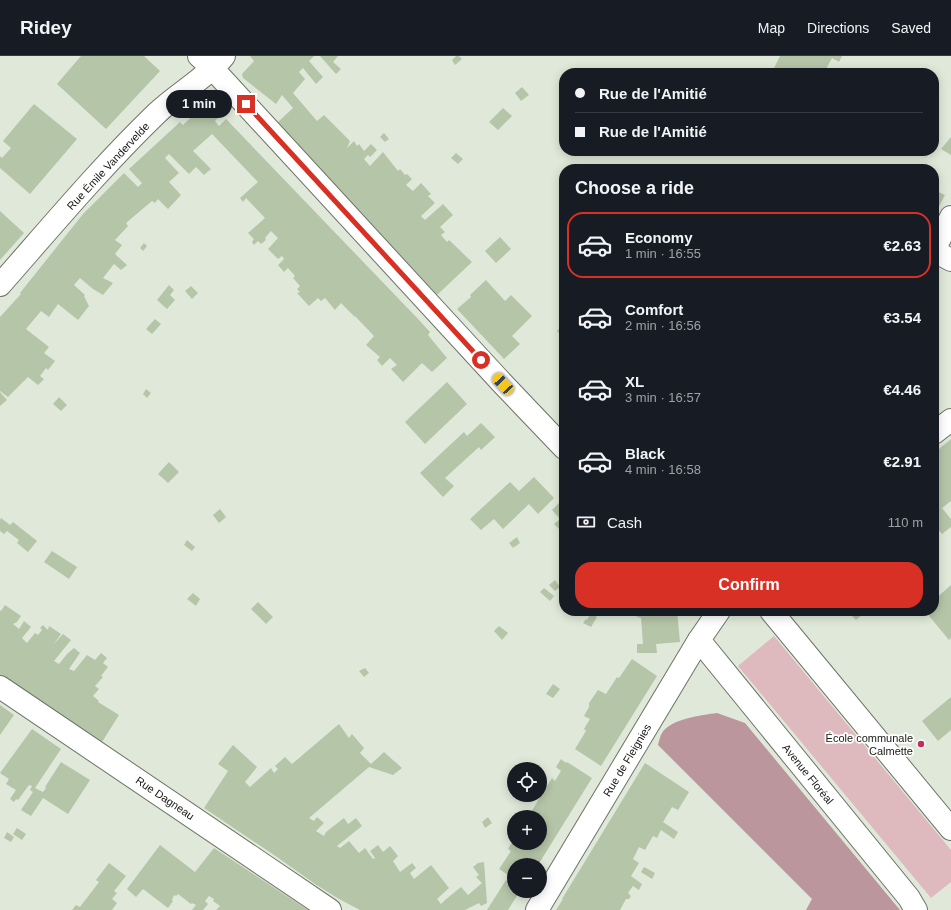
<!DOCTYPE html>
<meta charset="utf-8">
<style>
body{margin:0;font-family:Helvetica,sans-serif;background:#242831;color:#f1f3f6;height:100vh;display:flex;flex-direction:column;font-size:15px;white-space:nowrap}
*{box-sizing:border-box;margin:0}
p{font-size:13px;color:#9ea1a6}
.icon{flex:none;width:22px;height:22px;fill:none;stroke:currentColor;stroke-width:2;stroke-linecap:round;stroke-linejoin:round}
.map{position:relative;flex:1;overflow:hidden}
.sheet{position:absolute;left:559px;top:108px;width:380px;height:452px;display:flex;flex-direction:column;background:#171b24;border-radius:16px;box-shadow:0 2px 10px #0003}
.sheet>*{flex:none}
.top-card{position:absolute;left:559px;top:12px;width:380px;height:88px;border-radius:16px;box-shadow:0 2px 10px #0003;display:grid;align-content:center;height:88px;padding:0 16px;background:#171b24}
.controls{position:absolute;left:507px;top:706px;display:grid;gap:8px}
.controls a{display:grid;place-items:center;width:40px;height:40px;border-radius:50%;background:#171b24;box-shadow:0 2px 10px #0003;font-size:20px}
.end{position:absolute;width:18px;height:18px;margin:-9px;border:5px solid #d93025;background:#fff;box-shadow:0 0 0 2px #fff}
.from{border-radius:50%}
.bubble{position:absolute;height:28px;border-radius:14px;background:#171b24;box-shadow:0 2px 10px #0003;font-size:13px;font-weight:700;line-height:28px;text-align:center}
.car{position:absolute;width:12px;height:24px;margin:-12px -6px;border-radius:5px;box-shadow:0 0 3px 1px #0007;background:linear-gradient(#f5c518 24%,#345 0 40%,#f5c518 0 76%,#345 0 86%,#f5c518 0)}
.top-card b{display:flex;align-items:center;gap:14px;height:38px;font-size:15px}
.top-card b+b{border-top:1px solid #363941}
.top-card i{width:10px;height:10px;background:#f1f3f6}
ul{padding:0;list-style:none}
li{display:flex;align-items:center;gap:12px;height:66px;margin:0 8px 6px;padding:0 8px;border:2px solid transparent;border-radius:16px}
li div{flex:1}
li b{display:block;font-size:15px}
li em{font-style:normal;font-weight:700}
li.current{border-color:#d93025}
li>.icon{width:36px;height:36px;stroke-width:1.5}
h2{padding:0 16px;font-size:18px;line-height:48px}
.pay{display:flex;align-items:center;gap:10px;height:44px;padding:0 16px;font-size:15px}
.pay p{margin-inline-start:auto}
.cta{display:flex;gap:8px;margin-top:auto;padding:8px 16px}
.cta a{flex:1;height:46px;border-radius:16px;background:#d93025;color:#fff;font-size:16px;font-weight:700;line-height:46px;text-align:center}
header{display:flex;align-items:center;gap:24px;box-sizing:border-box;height:56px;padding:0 20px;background:#171b24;border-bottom:1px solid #363941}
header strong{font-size:19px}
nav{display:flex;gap:22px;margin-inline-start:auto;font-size:14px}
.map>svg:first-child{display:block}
</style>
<header>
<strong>Ridey</strong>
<nav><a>Map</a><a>Directions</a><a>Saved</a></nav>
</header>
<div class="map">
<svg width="951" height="854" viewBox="0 0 951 854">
<rect width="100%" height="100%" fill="#e0e9d9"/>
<!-- green -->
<polygon fill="#deb9be" points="774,580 951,794 951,826 931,842 738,610"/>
<!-- forest -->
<path fill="#bb969c" d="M 717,657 L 745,667 L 900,854 L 806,854 L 812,843 L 658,689 C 659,685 660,680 662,677 C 670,663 702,659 717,657 Z"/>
<!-- building -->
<g fill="#b5c5a8">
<polygon points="81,0 144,0 160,15 106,73 57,28"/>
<polygon points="250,0 314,0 309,5 323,21 316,28 303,12 299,16 305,23 293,37 317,65 324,59 350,85 347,92 354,85 357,90 359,88 364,95 371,88 377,94 370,101 368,99 364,103 370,110 383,96 398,115 400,113 405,119 407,118 412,123 406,129 413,135 421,127 431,138 428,140 435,147 421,160 425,164 443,148 453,159 440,171 445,176 441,179 447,186 449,184 472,206 437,239 277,67 293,52 282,39 276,48 243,22 242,18 254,5"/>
<polygon points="320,0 338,0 333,6 341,13 336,18"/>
<polygon points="456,0 459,0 462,3 455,9 452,4"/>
<polygon points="780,0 842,0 839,6 832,2 824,17 764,17 766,13 772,16"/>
<polygon points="522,31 529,39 521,45 515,37"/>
<polygon points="206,47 219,61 215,65 219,70 226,63 419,264 430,276 428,279 447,302 432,316 422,307 403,326 391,313 397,309 390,302 382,310 377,304 380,301 366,289 374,280 355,260 355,261 341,247 335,254 325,242 321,245 318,242 309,250 297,237 300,236 297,233 300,230 293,222 295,220 288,212 284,216 278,209 284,203 282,200 278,203 268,193 278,182 271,175 265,182 266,184 261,188 258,185 254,189 252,186 254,183 248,177 265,162 246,142 243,146 240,142 258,126 212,78 193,95 211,113 204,119 196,111 189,118 169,98 165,102 179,117 169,126 181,139 168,153 158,143 155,147 152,145 126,167 128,170 115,184 122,189 115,198 127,209 121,214 114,208 103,222 113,227 103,239 93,233 80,222 74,229 85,239 84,240 89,250 78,264 58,248 49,261 41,255 26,273 49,291 44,297 55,305 48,314 46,312 40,320 44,323 38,329 28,321 8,341 0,335 0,261 21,238 20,237 83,158 124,117 138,131 142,127 129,113 180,66 183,69"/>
<polygon points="34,48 77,83 30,138 0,112 0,100 2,102 11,92 3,85"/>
<polygon points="503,52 512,60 498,74 489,66"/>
<polygon points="384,77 389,83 385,86 380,81"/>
<polygon points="951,81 951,99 941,93"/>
<polygon points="456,97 463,103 458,108 451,102"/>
<polygon points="934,134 945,139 934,160"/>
<polygon points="0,155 24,177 0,204"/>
<polygon points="500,181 511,193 496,207 485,195"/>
<polygon points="144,187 147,190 143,195 140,192"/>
<polygon points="486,224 505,245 511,239 532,260 512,280 520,288 504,303 457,253 471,241 470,239"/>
<polygon points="169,229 174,234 170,239 175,244 167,253 157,244"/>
<polygon points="191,230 198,237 192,243 185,235"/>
<polygon points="155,263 161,268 152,278 146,273"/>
<polygon points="564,268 564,282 557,275"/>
<polygon points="447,326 467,348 425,388 405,366"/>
<polygon points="146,333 151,337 147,342 143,338"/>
<polygon points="0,336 7,344 0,350"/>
<polygon points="59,341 67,349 61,355 53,348"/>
<polygon points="481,367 495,381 481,394 479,391 445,422 454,430 443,441 420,417 464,376 467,380"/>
<polygon points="951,383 951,445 942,452 951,463 951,471 942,478 934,469 934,397"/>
<polygon points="169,406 179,416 168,427 158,418"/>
<polygon points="534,421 554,442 538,458 529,448 503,473 494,463 481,474 470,463 510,426 519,435"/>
<polygon points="564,442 564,473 562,476 554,468 560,463 552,454"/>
<polygon points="220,453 226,461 219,467 213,459"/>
<polygon points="1,462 10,469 13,466 37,485 28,496 17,487 19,484 7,475 4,478 0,475 0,464"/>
<polygon points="517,481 520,487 513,492 509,487"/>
<polygon points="187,484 195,491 192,495 184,489"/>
<polygon points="52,495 77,511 69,523 44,506"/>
<polygon points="555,524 560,531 555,535 549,529"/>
<polygon points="951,529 951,582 949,584 925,555 934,555 934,544"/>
<polygon points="544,532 554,540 550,545 540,536"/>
<polygon points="193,537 200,543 196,550 187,543"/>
<polygon points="258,546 273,561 266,568 251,553"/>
<polygon points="5,549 21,560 17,566 13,568 19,573 24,565 31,571 22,582 27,587 35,577 38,579 42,574 40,572 43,569 48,574 49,570 61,578 53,589 63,578 71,584 54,605 59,608 67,598 74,592 80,597 69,613 74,615 87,599 95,604 101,597 107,602 103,607 108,611 101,620 103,621 95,630 99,633 93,640 99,645 98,646 119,659 102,686 0,619 0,554 1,555"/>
<polygon points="636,555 677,555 680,586 656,588 657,597 637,597 637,588 643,588 641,562 637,561"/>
<polygon points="847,555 866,555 856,564"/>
<polygon points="591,557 597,561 591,571 583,567 586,563 587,564"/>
<polygon points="499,570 508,577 502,584 494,575"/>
<polygon points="632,603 657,620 601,710 575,693 586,675 584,673 590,663 584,660 589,651 589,647 598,634 606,638 617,621 619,622"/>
<polygon points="365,612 369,617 364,621 359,615"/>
<polygon points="553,628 560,633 553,642 546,638"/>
<polygon points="951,641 951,674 938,685 922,665"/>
<polygon points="0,649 14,659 0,679"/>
<polygon points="339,668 349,682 352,678 364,692 360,697 371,708 384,696 402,712 393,719 369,711 309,762 314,765 317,761 324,767 316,775 324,780 326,776 344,762 348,768 356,762 362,770 337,790 340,792 349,785 359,797 365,792 373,803 375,802 370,795 378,789 383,796 390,790 398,800 393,805 400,816 412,807 416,812 410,817 414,823 431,809 449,832 437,843 441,848 445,844 461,831 468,839 482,827 476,821 479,819 473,811 478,807 484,806 487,847 481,850 479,847 465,854 360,854 339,843 315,828 277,801 204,752 228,715 218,708 233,689 257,711 245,726 250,731 271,712 274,717 278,713 275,710 285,701 292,708"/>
<polygon points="32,673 61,693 35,732 43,736 46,732 45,731 61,706 90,724 68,758 43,742 31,760 21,754 33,736 30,734 32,730 29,729 18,744 16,743 14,746 10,743 16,734 6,728 9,723 0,717"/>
<polygon points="561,703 566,707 567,706 592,722 538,809 514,809 514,823 499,813 511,795 508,793 514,783 514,787 540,787 540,761 528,761 552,722 555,725 561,715 556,711"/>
<polygon points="645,707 689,736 678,754 672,751 663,766 678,776 674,783 661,774 657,782 653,780 645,794 639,791 633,803 639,807 631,820 642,828 639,834 633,830 628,837 631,840 629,843 626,843 620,854 556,854 563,843 562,843"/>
<polygon points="488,761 492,767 485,772 482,766"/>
<polygon points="512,771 514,772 514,776 512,780 507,778"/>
<polygon points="17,772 26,778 22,784 13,778"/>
<polygon points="7,776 14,781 11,786 4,782"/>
<polygon points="160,789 195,816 214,792 308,854 216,854 220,850 213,845 214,843 209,840 205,845 208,848 203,854 192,854 196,849 192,847 191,848 178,838 176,840 174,839 172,844 173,845 168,852 143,833 136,841 127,833"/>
<polygon points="109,807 126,820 114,835 117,837 112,843 117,847 112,854 72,854 76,849 80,851 99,826 96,824"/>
<polygon points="644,811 655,817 652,823 641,816"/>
<polygon points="506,824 514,829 514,835 520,835 508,854 487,854"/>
</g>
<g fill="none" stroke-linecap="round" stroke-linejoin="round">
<!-- street casing -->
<g stroke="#6d7467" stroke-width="24">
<g id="street">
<polyline points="199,0 213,13 503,328 564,392"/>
<polyline points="934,194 951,161"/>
<polyline points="934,195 951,204"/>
<path d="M 0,229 C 51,171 101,111 157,57 C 178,37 205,23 224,0"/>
<polyline points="934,377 951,364"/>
<polyline points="771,555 951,773"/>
<polyline points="699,584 909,842 916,854"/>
<polyline points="0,631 330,854"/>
<polyline points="537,854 699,584 719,555"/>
</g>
</g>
<!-- street -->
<use href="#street" stroke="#fff" stroke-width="22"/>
</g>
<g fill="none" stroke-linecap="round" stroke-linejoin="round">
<!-- route -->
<polyline stroke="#d93025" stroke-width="5" points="246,48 481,304"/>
</g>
<!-- markers -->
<circle fill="#be2f5a" stroke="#fff" stroke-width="1.5" cx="921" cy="688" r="4"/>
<g text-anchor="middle" stroke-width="3.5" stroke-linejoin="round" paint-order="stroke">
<!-- street labels -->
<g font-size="11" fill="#161913" stroke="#fff">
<text transform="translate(108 110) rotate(-47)" y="4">Rue Émile Vandervelde</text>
<text transform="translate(627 704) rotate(-59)" y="4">Rue de Fleignies</text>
<text transform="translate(808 718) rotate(51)" y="4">Avenue Floréal</text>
<text transform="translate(165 742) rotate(34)" y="4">Rue Dagneau</text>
</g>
<!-- poi labels -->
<g font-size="11" fill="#161913" stroke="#fff" text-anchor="end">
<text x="913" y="686">École communale<tspan x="913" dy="13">Calmette</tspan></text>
</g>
</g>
</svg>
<div class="controls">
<a><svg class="icon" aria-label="locate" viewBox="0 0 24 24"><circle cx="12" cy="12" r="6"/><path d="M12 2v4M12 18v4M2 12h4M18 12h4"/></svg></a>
<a>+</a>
<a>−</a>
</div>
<i class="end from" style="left:481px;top:304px"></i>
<i class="end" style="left:246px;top:48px"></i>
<div class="bubble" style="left:166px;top:34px;width:66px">1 min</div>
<i class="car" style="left:503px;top:328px;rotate:317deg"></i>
<div class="top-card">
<b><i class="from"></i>Rue de l'Amitié</b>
<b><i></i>Rue de l'Amitié</b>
</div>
<section class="sheet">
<h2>Choose a ride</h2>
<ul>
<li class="current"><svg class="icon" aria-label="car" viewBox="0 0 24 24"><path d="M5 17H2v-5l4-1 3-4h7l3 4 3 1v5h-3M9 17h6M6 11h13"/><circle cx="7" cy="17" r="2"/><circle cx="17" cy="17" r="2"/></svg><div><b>Economy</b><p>1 min · 16:55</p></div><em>€2.63</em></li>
<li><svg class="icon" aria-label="car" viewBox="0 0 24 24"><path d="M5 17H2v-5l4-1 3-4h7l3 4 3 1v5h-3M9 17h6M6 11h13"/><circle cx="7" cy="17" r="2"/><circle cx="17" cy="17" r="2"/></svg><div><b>Comfort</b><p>2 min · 16:56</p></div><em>€3.54</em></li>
<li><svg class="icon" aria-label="car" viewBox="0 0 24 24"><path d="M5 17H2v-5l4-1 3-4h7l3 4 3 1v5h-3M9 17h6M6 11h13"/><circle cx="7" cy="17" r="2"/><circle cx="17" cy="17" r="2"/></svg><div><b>XL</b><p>3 min · 16:57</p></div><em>€4.46</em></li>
<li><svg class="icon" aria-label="car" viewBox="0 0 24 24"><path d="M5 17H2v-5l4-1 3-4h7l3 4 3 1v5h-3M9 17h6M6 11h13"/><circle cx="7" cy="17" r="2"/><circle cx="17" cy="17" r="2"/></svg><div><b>Black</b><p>4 min · 16:58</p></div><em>€2.91</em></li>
</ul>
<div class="pay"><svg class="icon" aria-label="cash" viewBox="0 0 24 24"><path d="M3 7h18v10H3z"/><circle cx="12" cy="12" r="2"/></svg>Cash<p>110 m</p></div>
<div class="cta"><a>Confirm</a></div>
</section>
</div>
